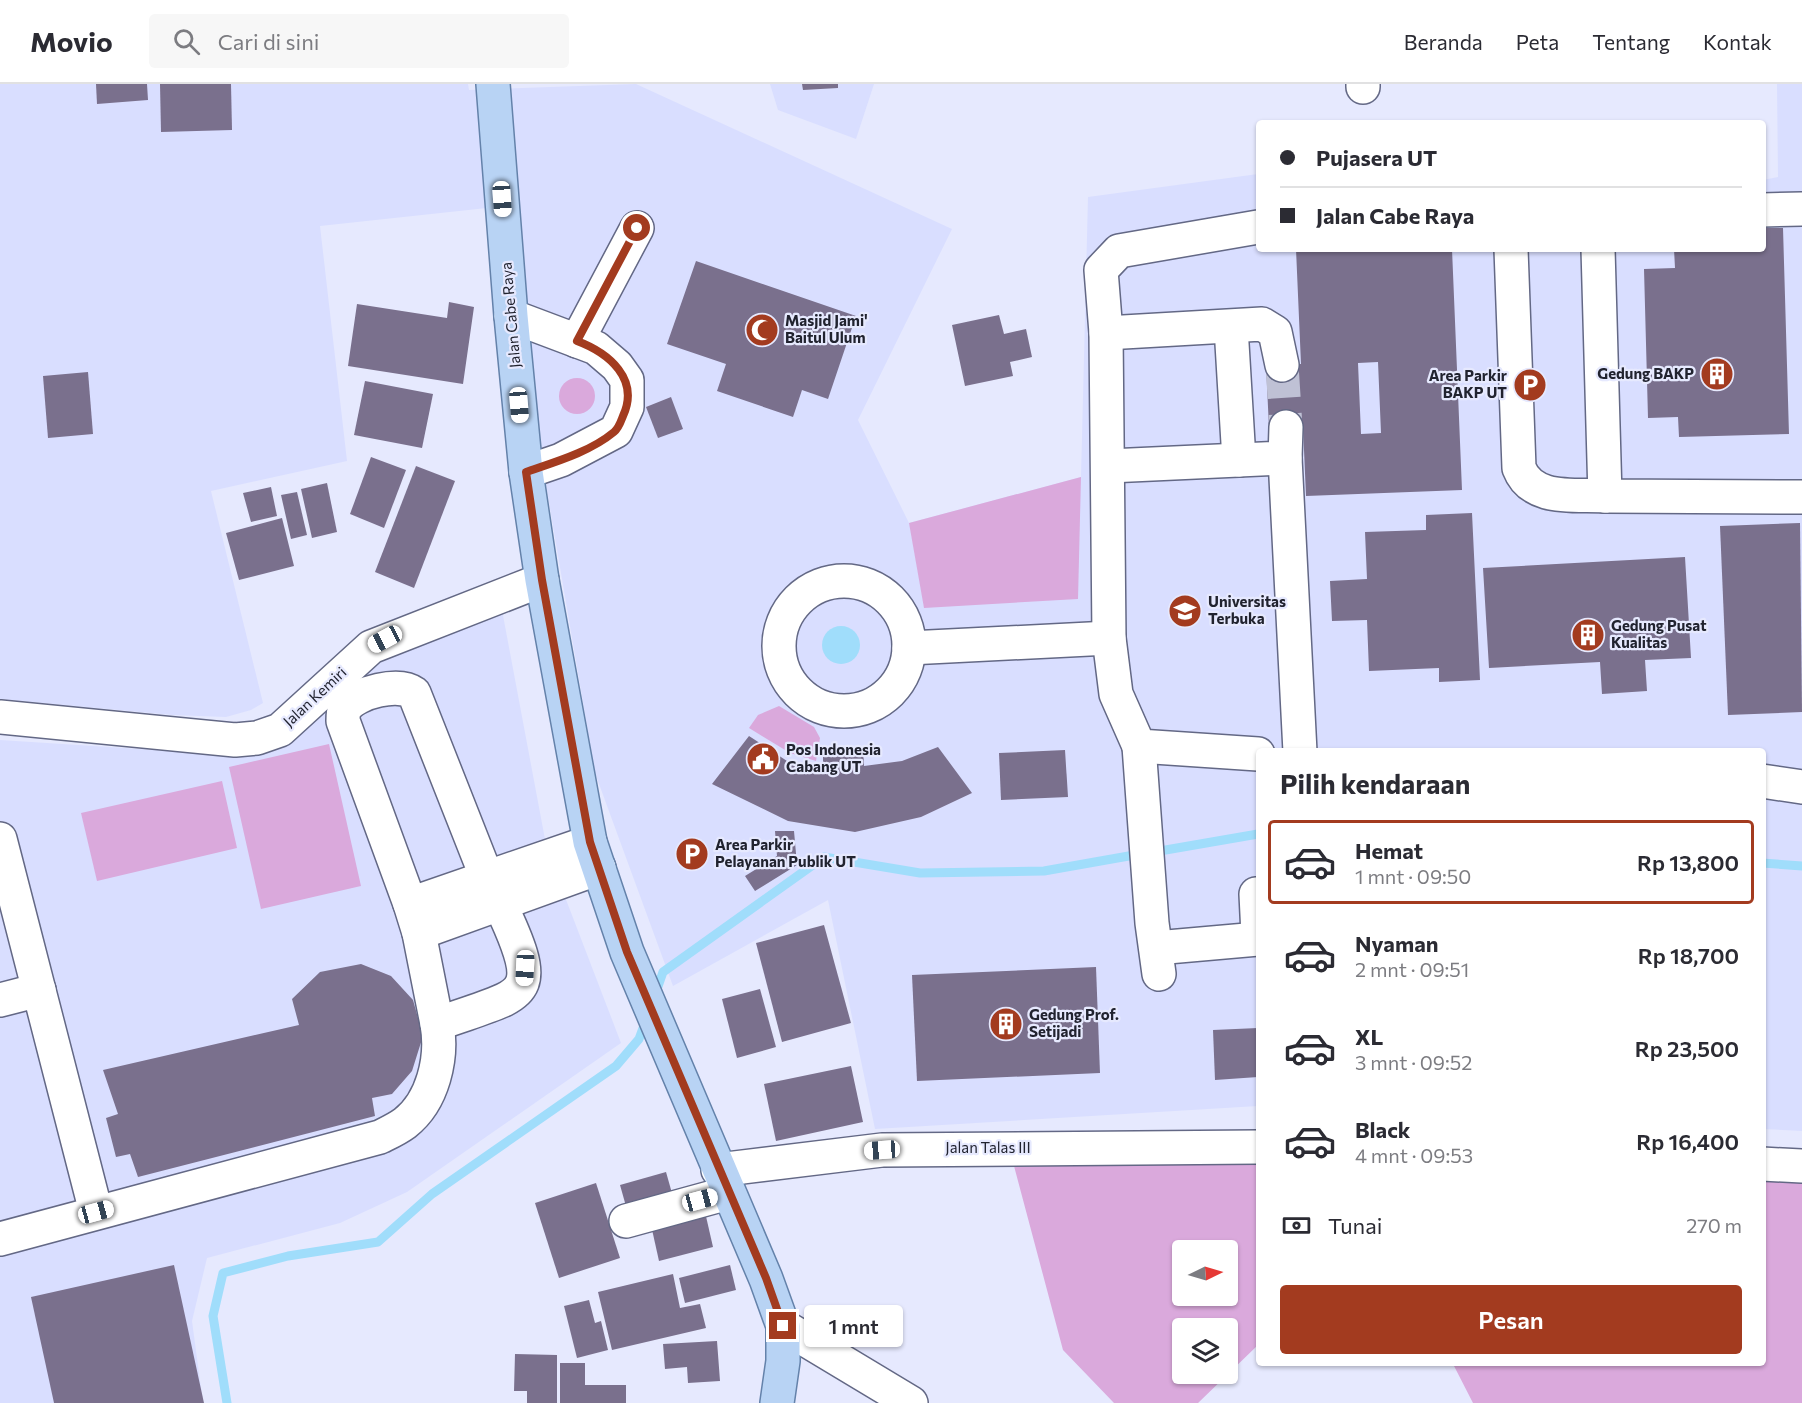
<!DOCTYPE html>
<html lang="id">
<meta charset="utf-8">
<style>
body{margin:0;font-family:Commissioner,sans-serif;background:#f7f7f7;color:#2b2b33;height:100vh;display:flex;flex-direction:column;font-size:22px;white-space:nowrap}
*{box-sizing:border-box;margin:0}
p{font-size:20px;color:#7c7c81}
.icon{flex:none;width:33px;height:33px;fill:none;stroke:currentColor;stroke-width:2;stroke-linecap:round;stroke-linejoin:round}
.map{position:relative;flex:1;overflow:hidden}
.sheet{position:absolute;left:1256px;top:664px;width:510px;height:618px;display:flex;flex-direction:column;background:#fff;border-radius:6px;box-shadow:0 2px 4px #0004}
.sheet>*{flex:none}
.top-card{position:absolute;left:1256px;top:36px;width:510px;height:132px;border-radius:6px;box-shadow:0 2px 4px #0004;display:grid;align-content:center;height:132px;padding:0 24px;background:#fff}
.needle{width:39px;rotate:85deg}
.fabs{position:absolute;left:1172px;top:1156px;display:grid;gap:12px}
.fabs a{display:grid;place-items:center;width:66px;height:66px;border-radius:6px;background:#fff;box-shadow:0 2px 4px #0004;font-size:30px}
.end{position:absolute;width:27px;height:27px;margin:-14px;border:8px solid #a33b1f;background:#fff;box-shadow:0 0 0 3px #fff}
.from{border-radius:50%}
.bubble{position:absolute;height:42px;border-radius:6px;background:#fff;box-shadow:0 2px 4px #0004;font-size:20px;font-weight:600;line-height:42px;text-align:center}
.car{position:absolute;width:18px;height:36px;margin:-18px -9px;border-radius:8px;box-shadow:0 0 4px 2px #0007;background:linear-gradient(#fff 24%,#345 0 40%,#fff 0 76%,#345 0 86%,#fff 0)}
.top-card b{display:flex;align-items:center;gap:21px;height:57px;font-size:22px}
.top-card b+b{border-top:2px solid #e1e1e2}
.top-card i{width:15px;height:15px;background:#2b2b33}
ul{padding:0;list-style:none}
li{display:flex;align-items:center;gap:18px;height:84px;margin:0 12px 9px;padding:0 12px;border:3px solid transparent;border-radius:6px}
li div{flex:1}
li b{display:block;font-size:22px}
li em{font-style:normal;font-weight:600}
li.on{border-color:#a33b1f}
li>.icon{width:54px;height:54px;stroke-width:1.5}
h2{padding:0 24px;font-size:27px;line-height:72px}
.pay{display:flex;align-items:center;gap:15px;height:66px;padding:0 24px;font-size:22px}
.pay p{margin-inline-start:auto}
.primary-button{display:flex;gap:12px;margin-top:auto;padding:12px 24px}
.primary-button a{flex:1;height:69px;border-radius:6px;background:#a33b1f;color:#fff;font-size:24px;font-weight:600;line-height:69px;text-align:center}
header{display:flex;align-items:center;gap:36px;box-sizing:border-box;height:84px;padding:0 30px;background:#fff;border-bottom:2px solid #e1e1e2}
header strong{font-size:28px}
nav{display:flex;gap:33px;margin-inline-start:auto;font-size:21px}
.search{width:420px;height:54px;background:#f7f7f7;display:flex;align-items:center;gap:15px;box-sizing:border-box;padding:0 21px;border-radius:6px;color:#7c7c81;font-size:22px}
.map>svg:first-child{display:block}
</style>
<header>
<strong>Movio</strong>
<div class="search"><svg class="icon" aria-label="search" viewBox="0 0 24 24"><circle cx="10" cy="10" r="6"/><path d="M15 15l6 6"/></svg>Cari di sini</div>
<nav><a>Beranda</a><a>Peta</a><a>Tentang</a><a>Kontak</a></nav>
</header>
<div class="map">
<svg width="1802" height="1319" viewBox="0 0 1802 1319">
<rect width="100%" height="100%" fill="#e6e9fe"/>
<!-- built -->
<g fill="#d9deff">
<polygon points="0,0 468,0 469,6 636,0 952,145 858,336 909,439 1081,393 1088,113 1258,90 1258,165 1762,165 1763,96 1778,93 1777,0 1802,0 1802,1047 1763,1045 1762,668 1258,668 1258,1022 875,1045 828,816 673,902 595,689 538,354 514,121 320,142 347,377 211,407 263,619 251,626 226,633 172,631 0,615"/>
<polygon points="770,0 874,0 856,55 778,26"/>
<polygon points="502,526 547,766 621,959 407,1108 340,1139 207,1174 192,1237 203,1319 0,1319 0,656 249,672 299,652 381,577 464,539"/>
</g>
<!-- green -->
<g fill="#daa9dc" fill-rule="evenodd">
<circle cx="577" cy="312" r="18"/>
<polygon points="1081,393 1078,515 924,524 909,439"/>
<polygon points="779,622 814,643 820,654 816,677 790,669 749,644 758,631"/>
<polygon points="329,660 361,802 261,825 229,683"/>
<polygon points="222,697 237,764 97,797 81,729"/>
<path d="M 1010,1067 L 1258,1070 L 1258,1261 L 1198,1319 L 1114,1319 L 1063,1266 ZM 1182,1167 L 1227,1167 L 1227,1212 L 1182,1212 ZM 1182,1245 L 1227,1245 L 1227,1290 L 1182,1290 Z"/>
<polygon points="1763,1078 1802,1081 1802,1319 1473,1319 1453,1280 1762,1280"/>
</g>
<!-- water -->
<circle fill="#a0ddfb" cx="841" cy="561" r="19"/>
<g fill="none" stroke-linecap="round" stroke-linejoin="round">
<!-- stream -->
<g stroke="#a0ddfb" stroke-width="9">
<polyline points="1154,768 1258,750"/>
<polyline points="1762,779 1802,782"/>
<polyline points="655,911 663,888 824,773 920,789 1044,787 1140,770"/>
<polyline points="227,1319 213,1232 223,1189 288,1172 378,1158 432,1110 616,982 639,955 646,936"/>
</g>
</g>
<!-- building -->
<g fill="#7a708d" fill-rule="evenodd">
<polygon points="96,0 147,0 148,16 97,20"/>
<polygon points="160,0 231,0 232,46 161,48"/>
<polygon points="802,0 838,0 838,4 803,6"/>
<polygon points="1762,144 1783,144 1789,350 1679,353 1678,333 1648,334 1644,185 1675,184 1674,165 1762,165"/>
<path d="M 1296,165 L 1452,165 L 1462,406 L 1306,412 L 1303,343 L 1269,344 L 1266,281 L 1301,280 ZM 1378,278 L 1381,349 L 1361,350 L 1358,279 Z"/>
<polygon points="696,177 856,232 828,315 802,306 793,333 717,307 726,280 667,260"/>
<polygon points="449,218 474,223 463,300 348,282 357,220 447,234"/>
<polygon points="999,231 1004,250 1026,245 1032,273 1010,278 1013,292 965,302 952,241"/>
<polygon points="88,288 93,350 48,354 43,292"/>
<polygon points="365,297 433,310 422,364 354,351"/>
<polygon points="671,313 683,345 658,354 646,323"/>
<polygon points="371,373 406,386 384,444 350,430"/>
<polygon points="416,382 455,397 414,504 375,488"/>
<polygon points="327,399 337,448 312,454 301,405"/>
<polygon points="271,403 277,432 251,438 243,409"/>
<polygon points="297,408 307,451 291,455 281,411"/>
<polygon points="1472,429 1480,596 1439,598 1439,584 1369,587 1367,536 1332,537 1330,497 1367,495 1365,448 1426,446 1426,431"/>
<polygon points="282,434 294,482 239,496 226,449"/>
<polygon points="1800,439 1802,628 1728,631 1720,442"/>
<polygon points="1685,473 1691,574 1645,576 1647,607 1602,610 1600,578 1489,584 1483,484"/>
<polygon points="749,652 787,677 823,684 823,664 863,663 864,682 902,677 938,663 972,709 921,733 855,748 788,737 712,700"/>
<polygon points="1065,666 1068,713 1001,716 999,669"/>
<polygon points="775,747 794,747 797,781 755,807 745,792 777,772"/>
<polygon points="824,841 851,939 782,958 756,859"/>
<polygon points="361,880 391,892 413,916 423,952 412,987 392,1010 372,1014 375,1032 138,1093 130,1070 116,1073 106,1034 118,1030 103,986 299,941 292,915 320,888"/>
<polygon points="1096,883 1100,989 917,997 912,891"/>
<polygon points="760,905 776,963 737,974 722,915"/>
<polygon points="1258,944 1258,993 1215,996 1213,946"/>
<polygon points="851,982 863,1038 776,1057 764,1000"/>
<polygon points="666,1088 675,1120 629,1133 620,1101"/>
<polygon points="596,1099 620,1174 559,1194 535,1119"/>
<polygon points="705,1128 713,1163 659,1177 651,1141"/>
<polygon points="174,1181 204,1319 54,1319 31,1213"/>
<polygon points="730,1181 736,1206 685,1219 679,1194"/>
<polygon points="673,1190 680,1224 700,1220 706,1244 612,1266 598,1208"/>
<polygon points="589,1216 595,1239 601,1237 608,1266 577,1274 564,1222"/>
<polygon points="717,1257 720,1297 688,1299 687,1283 665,1285 663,1260"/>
<polygon points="515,1270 557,1271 557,1319 527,1319 527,1307 514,1307"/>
<polygon points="560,1279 585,1279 585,1301 626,1301 626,1319 560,1319"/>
</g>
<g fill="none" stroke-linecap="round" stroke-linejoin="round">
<!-- minor-tunnel -->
<polyline stroke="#bfc1d5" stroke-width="33" stroke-dasharray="33 16" stroke-linecap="butt" points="1282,281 1286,343"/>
<!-- minor casing -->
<g stroke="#636885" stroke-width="36">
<g id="minor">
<polyline points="1363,3 1363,0"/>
<polyline points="1762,126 1802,125"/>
<polyline points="1258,143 1119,167 1101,186 1106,249 1109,554 1116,610 1139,662 1258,670"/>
<path d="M 1511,165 L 1519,384 C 1532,418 1575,410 1605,412"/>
<polyline points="1598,165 1605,412 1802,413"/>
<polyline points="511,232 596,264 617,282 627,296 627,323 616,347 561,376 526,388"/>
<polyline points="1231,243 1239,376"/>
<polyline points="1106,249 1262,240 1275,248 1282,281"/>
<polyline points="577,257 637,144"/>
<polyline points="1285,374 1300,668"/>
<polyline points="1109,382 1285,374 1286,343"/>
<circle cx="844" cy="562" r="65"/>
<polyline points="909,564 1109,554"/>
<polyline points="0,633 235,656 257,654 280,646 371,563 542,496"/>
<polyline points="1139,662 1152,839 1159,890"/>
<polyline points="1762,697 1802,703"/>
<polyline points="0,755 96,1128"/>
<polyline points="1256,810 1258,851"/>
<polyline points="410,820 590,758"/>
<polyline points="419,849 599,784"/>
<polyline points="1156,864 1258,855"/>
<polyline points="0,916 39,906"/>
<path d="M 437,940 C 526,908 546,917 500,820"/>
<polyline points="1762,1080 1802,1082"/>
<polyline points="718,1086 882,1066 1258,1063"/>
<polyline points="626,1137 728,1109"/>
<path d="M 0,1155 L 380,1053 C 388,1049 397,1045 405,1039 C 433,1017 443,974 437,940 L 419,849 L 410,820 L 343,637 C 343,632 343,627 346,623 C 357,608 399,598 414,609 L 487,794"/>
<polyline points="783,1242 911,1319"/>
</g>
</g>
<!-- major casing -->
<g stroke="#6482aa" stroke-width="36">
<polyline id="major" points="493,0 511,232 526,388 542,496 590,758 627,868 766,1195 783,1242 783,1277 777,1319"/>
</g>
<!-- minor -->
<use href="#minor" stroke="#fff" stroke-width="33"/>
<!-- major -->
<use href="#major" stroke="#b8d3f4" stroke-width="33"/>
</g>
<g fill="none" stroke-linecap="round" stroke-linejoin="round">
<!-- route -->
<path stroke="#a33b1f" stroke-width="8" d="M 637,144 L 577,257 C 609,269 640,295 623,332 C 621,337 619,344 614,348 C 590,368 555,378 526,388 L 542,496 L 590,758 L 627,868 L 766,1194 L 783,1242"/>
</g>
<!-- icons -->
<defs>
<g id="mosque-disc" transform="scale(1.725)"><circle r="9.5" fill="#a33b1f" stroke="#e6e9fe"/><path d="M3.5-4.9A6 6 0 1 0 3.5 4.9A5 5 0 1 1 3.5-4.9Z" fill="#fff"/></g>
<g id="building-disc" transform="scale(1.725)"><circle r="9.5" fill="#a33b1f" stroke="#e6e9fe"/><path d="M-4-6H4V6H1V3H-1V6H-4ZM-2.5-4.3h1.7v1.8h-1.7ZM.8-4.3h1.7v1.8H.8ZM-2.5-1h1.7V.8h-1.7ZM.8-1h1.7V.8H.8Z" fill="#fff"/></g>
<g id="parking-disc" transform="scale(1.725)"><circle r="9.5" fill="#a33b1f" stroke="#e6e9fe"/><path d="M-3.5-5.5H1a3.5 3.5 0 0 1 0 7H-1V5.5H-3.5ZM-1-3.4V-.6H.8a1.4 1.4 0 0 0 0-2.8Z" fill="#fff"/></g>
<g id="university-disc" transform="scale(1.725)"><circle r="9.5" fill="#a33b1f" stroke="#e6e9fe"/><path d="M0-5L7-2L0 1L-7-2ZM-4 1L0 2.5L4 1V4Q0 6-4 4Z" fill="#fff"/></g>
<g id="civic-disc" transform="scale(1.725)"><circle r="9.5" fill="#a33b1f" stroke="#e6e9fe"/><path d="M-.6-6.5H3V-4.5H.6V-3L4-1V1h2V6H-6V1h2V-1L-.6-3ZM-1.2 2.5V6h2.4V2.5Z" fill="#fff"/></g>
</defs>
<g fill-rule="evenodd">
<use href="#mosque-disc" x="762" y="246"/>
<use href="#building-disc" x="1717" y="290"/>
<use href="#parking-disc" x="1530" y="301"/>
<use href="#university-disc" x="1185" y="527"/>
<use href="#building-disc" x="1588" y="551"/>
<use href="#civic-disc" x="763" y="675"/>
<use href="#parking-disc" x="692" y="770"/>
<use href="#building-disc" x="1006" y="940"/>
</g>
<g text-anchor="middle" stroke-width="4.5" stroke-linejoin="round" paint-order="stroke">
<!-- street labels -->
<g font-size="15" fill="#21232f" stroke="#e6e9fe">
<text transform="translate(511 231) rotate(-95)" y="5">Jalan Cabe Raya</text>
<text transform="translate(315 613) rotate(-43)" y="5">Jalan Kemiri</text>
<text x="988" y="1069">Jalan Talas III</text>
</g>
<!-- poi labels -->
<g font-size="15" font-weight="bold" fill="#21232f" stroke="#e6e9fe" text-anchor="start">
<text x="785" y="242">Masjid Jami'<tspan x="785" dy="17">Baitul Ulum</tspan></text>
<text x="1694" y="295" text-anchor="end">Gedung BAKP</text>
<text x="1507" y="297" text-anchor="end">Area Parkir<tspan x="1507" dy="17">BAKP UT</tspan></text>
<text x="1208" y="523">Universitas<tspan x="1208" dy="17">Terbuka</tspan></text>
<text x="1611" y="547">Gedung Pusat<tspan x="1611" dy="17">Kualitas</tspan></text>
<text x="786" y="671">Pos Indonesia<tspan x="786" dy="17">Cabang UT</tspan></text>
<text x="715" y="766">Area Parkir<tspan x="715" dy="17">Pelayanan Publik UT</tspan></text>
<text x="1029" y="936">Gedung Prof.<tspan x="1029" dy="17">Setijadi</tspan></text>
</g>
</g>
</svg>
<div class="fabs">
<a><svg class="needle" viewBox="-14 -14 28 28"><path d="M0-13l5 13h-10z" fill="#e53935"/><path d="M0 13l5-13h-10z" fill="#7c7c81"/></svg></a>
<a><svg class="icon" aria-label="layers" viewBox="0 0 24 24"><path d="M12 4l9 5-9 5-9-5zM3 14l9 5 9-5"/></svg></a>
</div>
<i class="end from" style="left:637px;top:144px"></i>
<i class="end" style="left:783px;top:1242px"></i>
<div class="bubble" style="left:804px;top:1221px;width:99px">1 mnt</div>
<i class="car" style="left:502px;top:115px;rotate:176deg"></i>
<i class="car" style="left:519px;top:321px;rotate:175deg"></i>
<i class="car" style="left:385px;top:555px;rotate:242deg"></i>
<i class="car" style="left:525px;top:884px;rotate:183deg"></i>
<i class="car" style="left:882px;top:1066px;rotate:266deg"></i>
<i class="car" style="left:700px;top:1116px;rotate:75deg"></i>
<i class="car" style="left:96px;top:1128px;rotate:75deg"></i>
<div class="top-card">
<b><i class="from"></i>Pujasera UT</b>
<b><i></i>Jalan Cabe Raya</b>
</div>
<section class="sheet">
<h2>Pilih kendaraan</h2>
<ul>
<li class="on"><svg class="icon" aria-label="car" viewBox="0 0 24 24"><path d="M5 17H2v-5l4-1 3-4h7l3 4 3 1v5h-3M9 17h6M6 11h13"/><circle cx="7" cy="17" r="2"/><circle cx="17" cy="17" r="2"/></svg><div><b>Hemat</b><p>1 mnt · 09:50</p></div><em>Rp 13,800</em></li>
<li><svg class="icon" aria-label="car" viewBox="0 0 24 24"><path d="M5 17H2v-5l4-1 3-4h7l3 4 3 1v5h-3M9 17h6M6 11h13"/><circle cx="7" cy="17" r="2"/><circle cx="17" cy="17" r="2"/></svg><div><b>Nyaman</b><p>2 mnt · 09:51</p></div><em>Rp 18,700</em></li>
<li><svg class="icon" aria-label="car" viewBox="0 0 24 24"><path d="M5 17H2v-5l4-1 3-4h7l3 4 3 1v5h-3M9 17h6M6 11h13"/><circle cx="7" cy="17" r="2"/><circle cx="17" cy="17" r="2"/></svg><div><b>XL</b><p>3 mnt · 09:52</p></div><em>Rp 23,500</em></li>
<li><svg class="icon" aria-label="car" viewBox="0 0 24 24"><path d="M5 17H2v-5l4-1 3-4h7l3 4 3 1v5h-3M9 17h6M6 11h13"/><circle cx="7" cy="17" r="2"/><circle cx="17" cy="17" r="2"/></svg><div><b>Black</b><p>4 mnt · 09:53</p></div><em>Rp 16,400</em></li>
</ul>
<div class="pay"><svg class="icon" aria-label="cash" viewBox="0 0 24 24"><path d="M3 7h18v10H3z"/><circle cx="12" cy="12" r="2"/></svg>Tunai<p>270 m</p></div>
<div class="primary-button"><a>Pesan</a></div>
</section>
</div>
